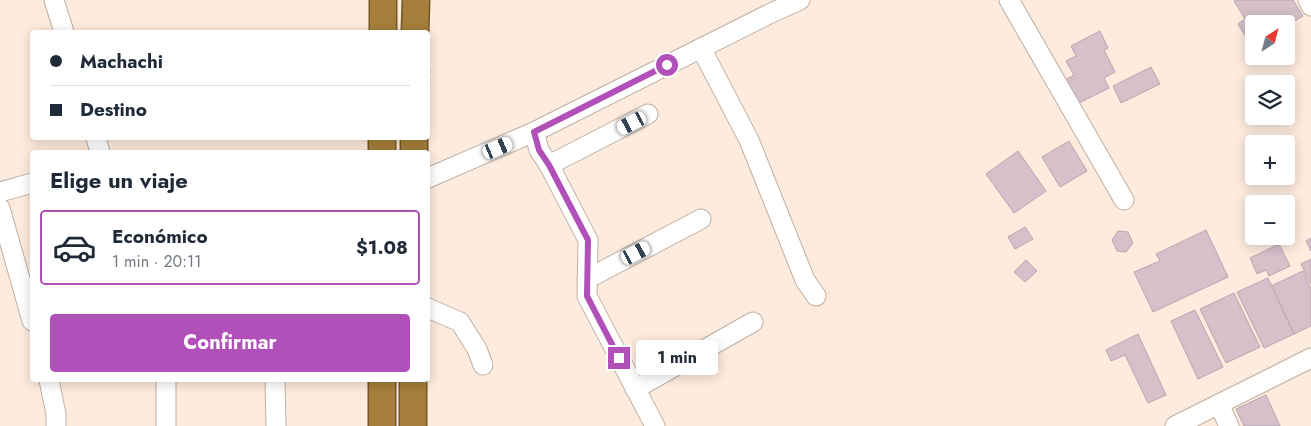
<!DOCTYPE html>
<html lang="es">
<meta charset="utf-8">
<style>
body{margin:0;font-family:Jost,sans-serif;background:#f2f2f3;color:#1f2937;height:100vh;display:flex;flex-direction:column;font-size:19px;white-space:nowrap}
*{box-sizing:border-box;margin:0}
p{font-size:16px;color:#747a83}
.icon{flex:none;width:28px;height:28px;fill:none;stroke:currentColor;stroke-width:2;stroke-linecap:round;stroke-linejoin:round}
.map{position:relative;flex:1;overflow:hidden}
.drawer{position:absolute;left:30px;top:150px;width:400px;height:232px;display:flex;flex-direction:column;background:#fff;border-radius:5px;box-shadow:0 2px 12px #0003}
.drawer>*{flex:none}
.hud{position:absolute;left:30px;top:30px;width:400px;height:110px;border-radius:5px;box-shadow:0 2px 12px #0003;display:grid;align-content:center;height:110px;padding:0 20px;background:#fff}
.needle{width:32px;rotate:36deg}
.buttons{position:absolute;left:1245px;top:15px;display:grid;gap:10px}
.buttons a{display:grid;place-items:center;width:50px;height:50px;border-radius:5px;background:#fff;box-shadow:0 2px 12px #0003;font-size:25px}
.end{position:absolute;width:22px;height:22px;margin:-11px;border:6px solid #b150b8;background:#fff;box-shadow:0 0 0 2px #fff}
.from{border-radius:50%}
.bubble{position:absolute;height:35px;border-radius:5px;background:#fff;box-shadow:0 2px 12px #0003;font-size:16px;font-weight:700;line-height:35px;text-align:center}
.car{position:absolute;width:15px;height:30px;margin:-15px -8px;border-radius:6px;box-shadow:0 0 4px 1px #0007;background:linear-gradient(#fff 24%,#345 0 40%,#fff 0 76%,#345 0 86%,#fff 0)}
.hud b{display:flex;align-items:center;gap:18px;height:48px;font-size:19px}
.hud b+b{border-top:1px solid #e0e1e3}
.hud i{width:12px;height:12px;background:#1f2937}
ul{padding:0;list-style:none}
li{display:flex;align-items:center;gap:15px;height:75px;margin:0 10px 8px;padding:0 10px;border:2px solid transparent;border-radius:5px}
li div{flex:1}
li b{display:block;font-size:19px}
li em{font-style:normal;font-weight:700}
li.on{border-color:#b150b8}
li>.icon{width:45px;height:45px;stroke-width:1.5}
h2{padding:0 20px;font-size:22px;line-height:60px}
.cta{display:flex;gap:10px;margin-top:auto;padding:10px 20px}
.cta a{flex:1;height:58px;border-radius:5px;background:#b150b8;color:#fff;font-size:20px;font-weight:700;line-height:58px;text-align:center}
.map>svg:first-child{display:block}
</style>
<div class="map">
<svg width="1311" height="426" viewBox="0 0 1311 426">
<rect width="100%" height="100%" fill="#fdebdd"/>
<!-- building -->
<g fill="#d6c1cb" stroke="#b9a5af">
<polygon points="1236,0 1293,0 1303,16 1286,26 1286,24 1254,24 1254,37 1248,40 1238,24 1245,19 1234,1"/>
<polygon points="1100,31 1108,48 1104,50 1115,72 1104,78 1109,88 1077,104 1065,80 1074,75 1066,61 1076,56 1071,46"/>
<polygon points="1151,67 1160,84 1121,103 1113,86"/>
<polygon points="1069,141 1087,171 1060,187 1042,157"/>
<polygon points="1018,151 1046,191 1014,213 986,174"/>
<polygon points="1025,227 1033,239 1015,249 1008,237"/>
<polygon points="1206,230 1228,277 1153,312 1134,272 1160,261 1156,254"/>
<polygon points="1118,231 1128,232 1133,243 1126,252 1117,251 1112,240"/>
<polygon points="1311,238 1311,251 1306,241"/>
<polygon points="1279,244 1290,266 1269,276 1266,270 1257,274 1250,258"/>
<polygon points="1311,259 1311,284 1301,264"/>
<polygon points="1026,260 1037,271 1025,282 1014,272"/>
<polygon points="1303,271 1311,289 1311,326 1294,334 1271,286"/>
<polygon points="1268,278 1294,334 1264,348 1237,292"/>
<polygon points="1234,293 1260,347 1226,363 1200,309"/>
<polygon points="1195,310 1223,367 1198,379 1171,321"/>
<polygon points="1138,334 1166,395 1148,403 1125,355 1111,361 1106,350"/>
<polygon points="1266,395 1280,426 1244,426 1236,409"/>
</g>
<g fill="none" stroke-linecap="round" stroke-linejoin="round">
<!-- minor casing -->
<g stroke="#c0afa1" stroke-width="21">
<g id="minor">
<polyline points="54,0 64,32"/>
<polyline points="1009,0 1124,200"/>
<polyline points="1308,0 1311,6"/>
<polyline points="701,48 749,140 805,280 816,296"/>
<polyline points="534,132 539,150 549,165 588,240 587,296 655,426"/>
<polyline points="96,138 100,152"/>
<polyline points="549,165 648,114"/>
<polyline points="428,178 534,132 769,14 800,0"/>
<polyline points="0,192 32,183"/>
<polyline points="0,208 32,321"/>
<polyline points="587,279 701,219"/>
<polyline points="428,308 460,322 477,349 483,365"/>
<polyline points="49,380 56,414 56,426"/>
<polyline points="166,380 166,426"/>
<polyline points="275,380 276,426"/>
<polyline points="635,389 753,322"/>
<polyline points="1219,404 1229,426"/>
<polyline points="1175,426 1311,358"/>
</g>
</g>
<!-- highway casing -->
<g stroke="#72572a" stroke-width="29">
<g id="highway">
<polyline points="383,32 383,0"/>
<polyline points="415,32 416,0"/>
<polyline points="382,138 382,152"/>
<polyline points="414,152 414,138"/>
<polyline points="382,426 382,380"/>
<polyline points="413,426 413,380"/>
</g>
</g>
<!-- path -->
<polyline stroke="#b5a79b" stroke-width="3" stroke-dasharray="4 4" stroke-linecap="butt" points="428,71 429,71 428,95"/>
<!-- minor -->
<use href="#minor" stroke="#fff" stroke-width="19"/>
<!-- highway -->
<use href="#highway" stroke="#a57f3b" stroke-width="26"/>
</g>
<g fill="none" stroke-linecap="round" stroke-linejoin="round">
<!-- route -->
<polyline stroke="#b150b8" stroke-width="6" points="619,358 587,296 588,240 549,165 539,150 534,132 667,65"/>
</g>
</svg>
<div class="buttons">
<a><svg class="needle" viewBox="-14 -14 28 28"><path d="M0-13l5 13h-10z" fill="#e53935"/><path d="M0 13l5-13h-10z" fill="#747a83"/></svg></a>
<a><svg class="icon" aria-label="layers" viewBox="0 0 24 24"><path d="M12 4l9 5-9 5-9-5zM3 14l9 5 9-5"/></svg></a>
<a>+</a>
<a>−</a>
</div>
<i class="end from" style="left:667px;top:65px"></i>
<i class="end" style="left:619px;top:358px"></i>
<div class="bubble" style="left:636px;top:340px;width:82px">1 min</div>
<i class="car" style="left:632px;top:123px;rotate:243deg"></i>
<i class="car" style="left:498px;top:148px;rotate:67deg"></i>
<i class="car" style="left:636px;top:253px;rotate:62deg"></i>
<div class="hud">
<b><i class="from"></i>Machachi</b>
<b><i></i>Destino</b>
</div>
<section class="drawer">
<h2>Elige un viaje</h2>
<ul>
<li class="on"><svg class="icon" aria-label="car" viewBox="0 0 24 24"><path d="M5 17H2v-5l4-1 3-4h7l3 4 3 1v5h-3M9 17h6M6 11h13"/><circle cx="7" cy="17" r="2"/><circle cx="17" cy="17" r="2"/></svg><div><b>Económico</b><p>1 min · 20:11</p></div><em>$1.08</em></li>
</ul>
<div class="cta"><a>Confirmar</a></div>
</section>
</div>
